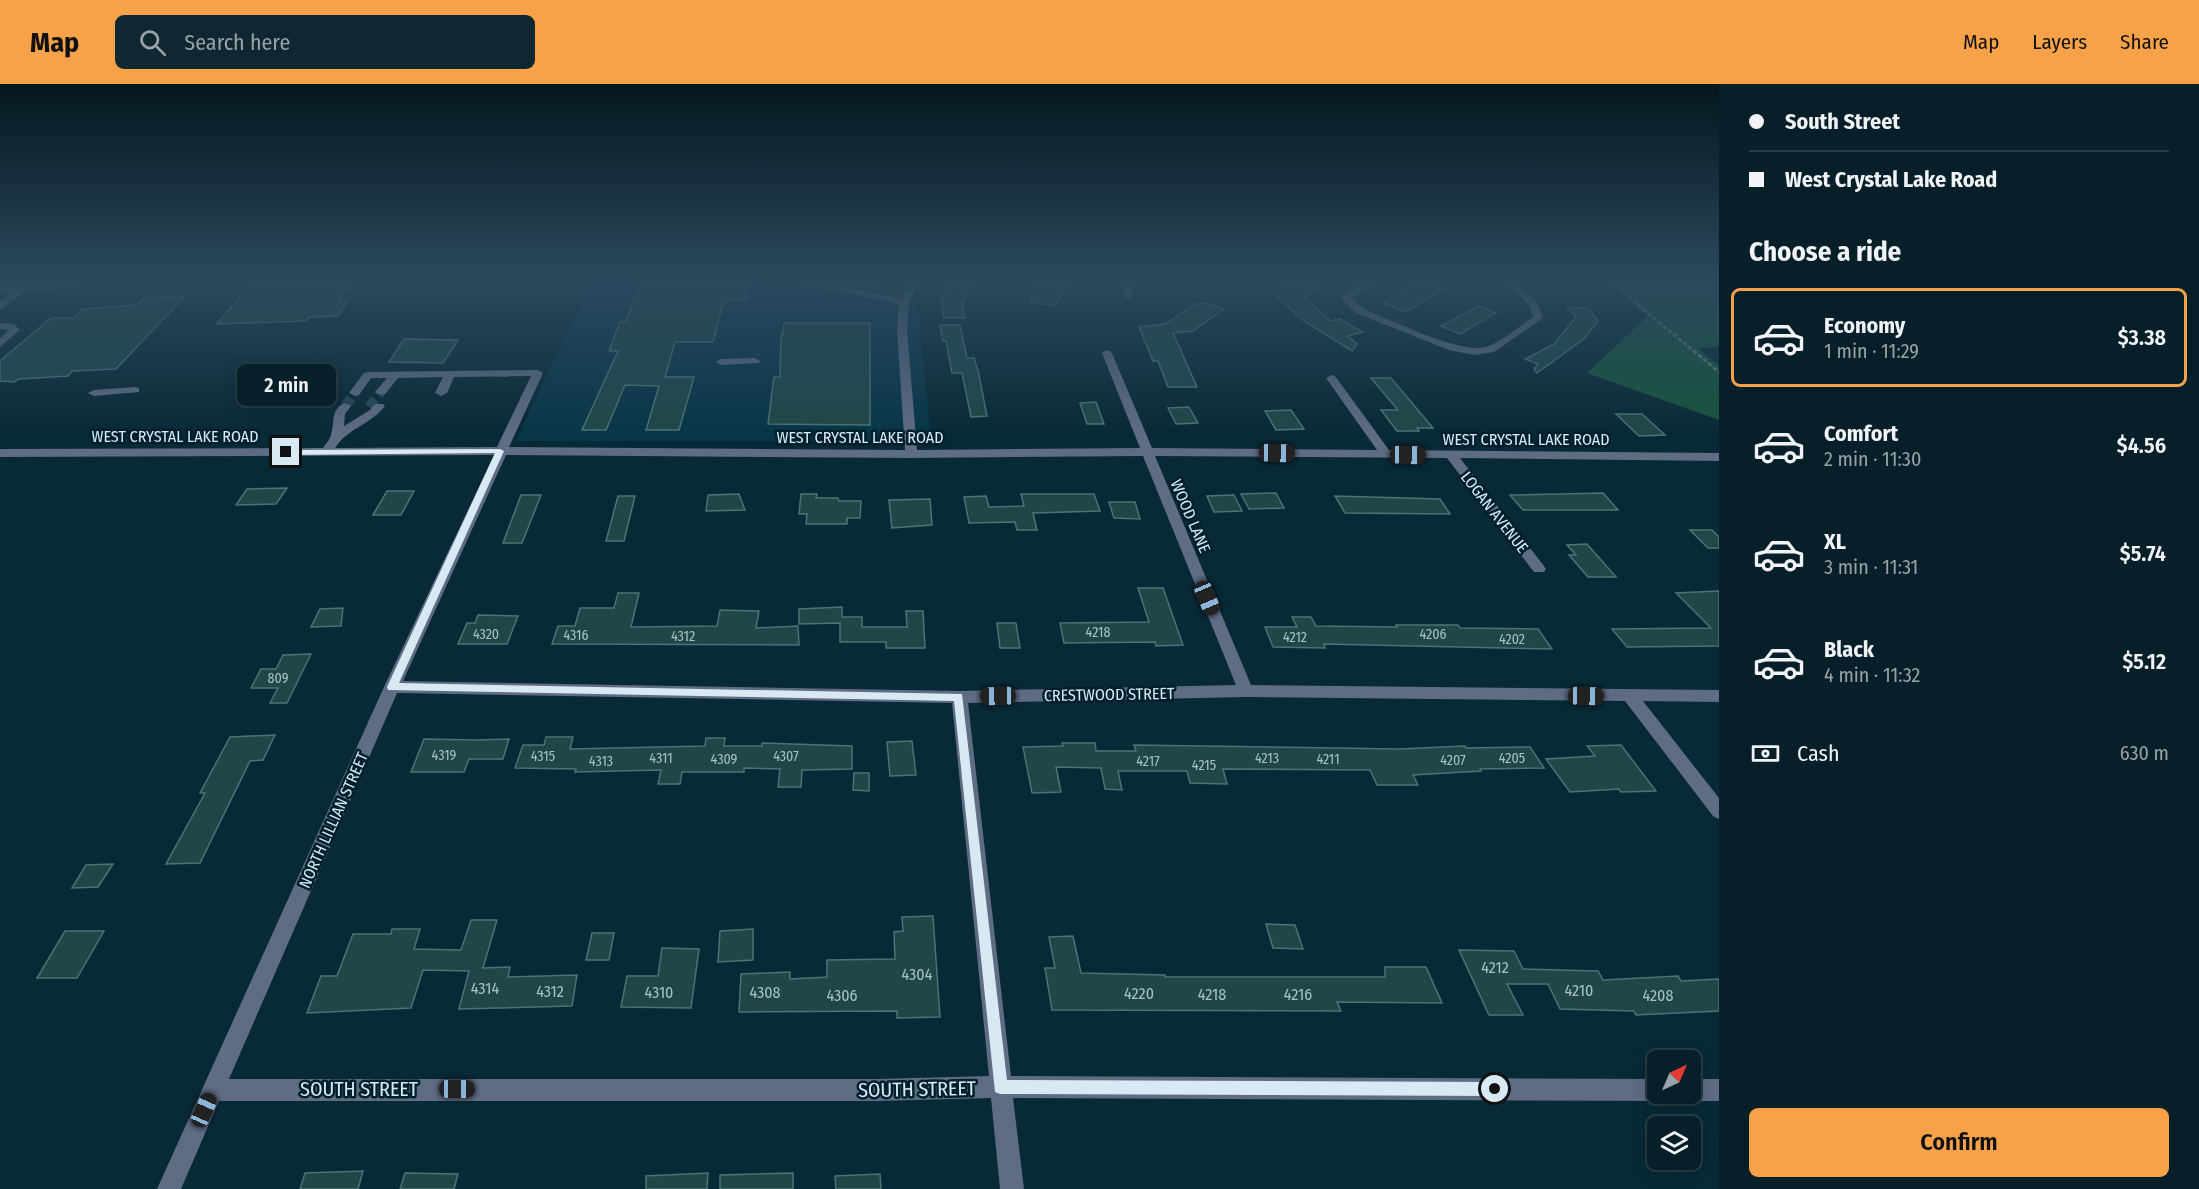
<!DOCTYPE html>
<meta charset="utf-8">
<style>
body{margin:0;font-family:"Fira Sans Condensed",sans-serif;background:#0f2731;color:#f1f3f6;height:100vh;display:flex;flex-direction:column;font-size:22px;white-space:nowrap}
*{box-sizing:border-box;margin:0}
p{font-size:20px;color:#98a2a8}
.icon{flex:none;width:33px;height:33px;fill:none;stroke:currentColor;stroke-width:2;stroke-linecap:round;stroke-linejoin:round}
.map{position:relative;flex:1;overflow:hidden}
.drawer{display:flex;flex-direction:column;background:#061f29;width:480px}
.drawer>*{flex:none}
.guide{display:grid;align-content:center;height:132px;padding:0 30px;background:#061f29}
.needle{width:39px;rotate:44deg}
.controls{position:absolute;left:1647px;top:966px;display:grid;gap:12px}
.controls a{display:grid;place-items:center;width:54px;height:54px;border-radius:9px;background:#061f29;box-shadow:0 3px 15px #0003,0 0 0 2px #273d46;font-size:30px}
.end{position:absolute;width:27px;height:27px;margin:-14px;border:8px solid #d7e9f3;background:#111;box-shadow:0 0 0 3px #111}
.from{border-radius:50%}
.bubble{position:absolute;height:42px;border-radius:9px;background:#061f29;box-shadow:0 3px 15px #0003,0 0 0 2px #273d46;font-size:20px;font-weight:600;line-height:42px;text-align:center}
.car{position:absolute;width:18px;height:36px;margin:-18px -9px;border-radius:8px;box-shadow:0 0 4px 2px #0007;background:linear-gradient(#222 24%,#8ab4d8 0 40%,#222 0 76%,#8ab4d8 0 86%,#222 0)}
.guide b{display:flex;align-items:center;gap:21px;height:57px;font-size:22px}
.guide b+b{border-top:2px solid #273d46}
.guide i{width:15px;height:15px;background:#f1f3f6}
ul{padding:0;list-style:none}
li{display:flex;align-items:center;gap:18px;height:99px;margin:0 12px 9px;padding:0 18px;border:3px solid transparent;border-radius:9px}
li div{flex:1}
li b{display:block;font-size:22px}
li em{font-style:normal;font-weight:600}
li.current{border-color:#f7a248}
li>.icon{width:54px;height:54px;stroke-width:1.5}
h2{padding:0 30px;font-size:27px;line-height:72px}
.pay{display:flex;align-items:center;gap:15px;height:66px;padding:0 30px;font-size:22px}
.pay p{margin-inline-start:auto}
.primary-button{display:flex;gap:12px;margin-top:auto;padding:12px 30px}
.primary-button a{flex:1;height:69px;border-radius:9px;background:#f7a248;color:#111;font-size:24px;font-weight:600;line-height:69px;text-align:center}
header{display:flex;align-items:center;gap:36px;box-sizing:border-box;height:84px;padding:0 30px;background:#f7a248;color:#111}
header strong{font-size:28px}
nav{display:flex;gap:33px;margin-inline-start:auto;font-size:21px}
.search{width:420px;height:54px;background:#0f2731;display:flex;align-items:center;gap:15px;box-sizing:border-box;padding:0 21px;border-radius:9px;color:#98a2a8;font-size:22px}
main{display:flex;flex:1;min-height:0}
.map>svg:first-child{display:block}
</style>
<header>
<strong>Map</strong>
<div class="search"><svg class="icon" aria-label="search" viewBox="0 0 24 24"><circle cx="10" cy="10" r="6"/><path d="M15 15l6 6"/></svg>Search here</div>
<nav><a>Map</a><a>Layers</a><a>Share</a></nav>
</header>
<main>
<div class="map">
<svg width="1719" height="1105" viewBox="0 0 1719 1105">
<rect width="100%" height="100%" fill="#082937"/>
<!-- built -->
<polygon fill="#083647" points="591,196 751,196 789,204 918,222 931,357 516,357"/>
<!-- green -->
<polygon fill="#16543c" points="1605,196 1719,196 1719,263 1697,264 1719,281 1719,336 1587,289 1648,232"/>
<!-- building -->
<g fill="#1f4748" stroke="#4b7474" stroke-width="1.5">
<polygon points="254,196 353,196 339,217 348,216 338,232 309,233 306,237 217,240"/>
<polygon points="642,196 711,196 710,201 748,201 745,216 724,216 713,258 675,258 665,293 694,293 679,346 646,346 659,302 625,301 606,346 582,346 618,267 609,267 620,238 626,238"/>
<polygon points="954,196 974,196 962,219 965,234 944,234 941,217"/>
<polygon points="1042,196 1068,196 1055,222 1030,218"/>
<polygon points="1292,196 1323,196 1305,214 1331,237 1340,235 1363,248 1348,252 1357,260 1352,267 1304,237 1275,211"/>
<polygon points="1419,198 1442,206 1406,228 1383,219"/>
<polygon points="185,212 116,285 72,287 68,292 19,295 14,298 0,297 0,277 51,234 75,234 82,225 137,221 144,214"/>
<polygon points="1206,219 1224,225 1193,247 1173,249 1197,303 1168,303 1158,277 1153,277 1139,243 1165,240 1195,220"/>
<polygon points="1478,222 1496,229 1460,250 1441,242"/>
<polygon points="1567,223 1588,224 1598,237 1584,255 1537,289 1534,285 1538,280 1525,275 1554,260 1576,233"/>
<polygon points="784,239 870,239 870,341 768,340 774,293 780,293 781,251 783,251"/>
<polygon points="940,241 960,241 967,274 974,274 978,286 987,332 971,333 962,289 952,289 946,257 943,257"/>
<polygon points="404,255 458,256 443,279 389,278"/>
<polygon points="1371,294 1391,294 1433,344 1417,344 1419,347 1397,347 1381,326 1398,326"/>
<polygon points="1096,318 1104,340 1087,340 1080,319"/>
<polygon points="1189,323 1198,339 1176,340 1168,324"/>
<polygon points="1291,326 1304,345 1276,346 1265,327"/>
<polygon points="1616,330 1642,330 1665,351 1639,352"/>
<polygon points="287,404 276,420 236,421 247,405"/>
<polygon points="387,407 414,407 401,431 373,431"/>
<polygon points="1276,409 1284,424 1249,425 1241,410"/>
<polygon points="1603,409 1618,426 1523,426 1510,411"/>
<polygon points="739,410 745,426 706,427 708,411"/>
<polygon points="801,410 817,410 816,414 838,414 839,417 861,417 860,434 847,434 847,440 806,440 807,430 799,430"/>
<polygon points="1021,410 1094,410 1100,427 1033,429 1037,446 1017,446 1015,438 969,439 964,413 986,412 989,423 1024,422"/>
<polygon points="521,411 541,411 522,459 503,459"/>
<polygon points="1234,411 1242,427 1214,428 1207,412"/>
<polygon points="618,412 635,412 624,457 606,457"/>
<polygon points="1335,412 1440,415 1450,430 1345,429"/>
<polygon points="930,415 932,441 892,444 889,416"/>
<polygon points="1109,418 1135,418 1140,435 1114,434"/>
<polygon points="1690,446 1712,446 1719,453 1719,464 1708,464"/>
<polygon points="1587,460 1616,493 1588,493 1569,471 1576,471 1567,461"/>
<polygon points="1138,504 1163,504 1183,561 1156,562 1155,558 1064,559 1060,539 1149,538"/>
<polygon points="1719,507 1719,562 1627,563 1612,545 1711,544 1676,509"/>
<polygon points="618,509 639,509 631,543 717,542 720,526 759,527 756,544 798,542 799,561 552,560 558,542 575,542 580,524 614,524"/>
<polygon points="842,523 842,533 862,533 862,543 907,543 906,527 923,527 925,564 886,564 886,558 840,558 840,539 799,540 799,525"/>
<polygon points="343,524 341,542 311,543 320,525"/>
<polygon points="478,531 518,532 507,560 458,560 467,539 475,539"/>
<polygon points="1292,533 1311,533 1316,542 1397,543 1396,541 1458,541 1460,544 1538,545 1552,565 1324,560 1325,564 1273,563 1265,543 1297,543"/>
<polygon points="997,539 1016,539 1020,564 1000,564"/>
<polygon points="311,570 287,619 270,619 278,604 251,604 261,585 276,585 283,571"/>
<polygon points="275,651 263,676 250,677 200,779 166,780 205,709 200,709 230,653"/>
<polygon points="546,653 573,653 570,665 705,662 706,654 725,654 724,662 762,662 762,659 852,662 852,685 802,686 801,703 778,703 780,685 744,684 744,688 682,688 680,700 658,700 661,686 575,688 576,685 515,684 523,661 544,661"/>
<polygon points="424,655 476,656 509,655 503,675 469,675 464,688 411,688"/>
<polygon points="912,657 916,691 890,692 887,658"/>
<polygon points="1062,659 1095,659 1096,667 1136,667 1134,661 1399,665 1465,662 1466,664 1530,663 1544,684 1480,685 1481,687 1413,691 1418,701 1377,701 1370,686 1223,685 1227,700 1190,699 1187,687 1118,687 1122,706 1105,705 1101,684 1056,683 1061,708 1032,709 1023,663 1063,662"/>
<polygon points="1621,661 1656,707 1621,708 1619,705 1570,708 1546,675 1595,672 1587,662"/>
<polygon points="854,689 869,689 869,707 853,706"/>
<polygon points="113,780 98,803 72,804 86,781"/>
<polygon points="933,832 940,933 897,934 897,927 739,928 741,890 790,888 790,895 827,893 827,876 895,875 894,848 903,847 902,833"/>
<polygon points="471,836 497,836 483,884 510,883 508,893 577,891 572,922 459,925 469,887 423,886 411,924 307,929 321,892 337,892 353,850 391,850 392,845 420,845 414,865 461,866"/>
<polygon points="1266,840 1295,841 1303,865 1273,864"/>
<polygon points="753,845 753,876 718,878 720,847"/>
<polygon points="65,847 104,847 77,894 37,894"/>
<polygon points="592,849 614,849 609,876 586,876"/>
<polygon points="1073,852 1081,889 1165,891 1165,893 1385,893 1385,883 1426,883 1442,919 1337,918 1341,927 1052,926 1045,884 1055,884 1049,853"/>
<polygon points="662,864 699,865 691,924 621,923 627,892 658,892"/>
<polygon points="1459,866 1514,867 1523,885 1598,887 1603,896 1678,892 1681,897 1719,895 1719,927 1636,931 1634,927 1560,925 1548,900 1507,900 1523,931 1489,931"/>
<polygon points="363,1087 358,1105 300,1105 305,1089"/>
<polygon points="405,1089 458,1090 454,1105 400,1105"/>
<polygon points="708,1089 707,1105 646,1105 646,1092"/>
<polygon points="793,1089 793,1105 720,1105 720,1091"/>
<polygon points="880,1090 881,1105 836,1105 835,1092"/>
</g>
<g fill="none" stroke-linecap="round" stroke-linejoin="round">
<!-- minor-tunnel -->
<g stroke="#274653" stroke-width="10" stroke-dasharray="10 5" stroke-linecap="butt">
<polyline points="345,322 355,309"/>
<polyline points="369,323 381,308"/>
</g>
<!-- path -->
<polyline stroke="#5f7a86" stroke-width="3" stroke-dasharray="4.5 2" stroke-linecap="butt" points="1608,196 1719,288"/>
<!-- minor -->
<g fill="#5e6c84" fill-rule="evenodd">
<path d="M 786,196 L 804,196 L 900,214 L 912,196 L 920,196 L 909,218 L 907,246 L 917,366 L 1140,364 L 1102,269 L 1107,266 L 1112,269 L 1152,364 L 1377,366 L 1326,294 L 1331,291 L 1335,292 L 1389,366 L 1719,369 L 1719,377 L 1460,374 L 1544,482 L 1546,485 L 1544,488 L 1534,488 L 1447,374 L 1155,372 L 1251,601 L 1719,606 L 1719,618 L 1643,617 L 1719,714 L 1719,735 L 1713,732 L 1625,617 L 1246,613 L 968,619 L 1011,992 L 1658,995 L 1658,1010 L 1668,1010 L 1666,1014 L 1658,1017 L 1013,1014 L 1024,1105 L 1000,1105 L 991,1014 L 878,1017 L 219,1017 L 181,1105 L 157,1105 L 384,603 L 494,371 L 0,373 L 0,365 L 323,364 C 326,360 330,355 331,351 C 335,338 330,325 345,319 L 351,322 L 345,330 L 344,342 L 370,326 L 375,320 L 383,320 L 385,322 C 371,340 347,345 335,364 L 497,363 L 531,292 L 454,293 L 447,309 L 441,312 L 435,309 L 443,293 L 398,294 L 385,310 L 381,311 L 375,308 L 387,294 L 371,294 L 359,311 L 355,312 L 349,309 L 364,289 L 368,288 L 538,286 L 543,289 L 509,363 L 905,366 L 897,246 L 899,220 ZM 506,371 L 911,374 L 1143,372 L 1236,601 L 959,607 L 403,597 ZM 397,609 L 952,619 L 989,992 L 878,995 L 229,995 Z"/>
<polygon points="838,196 855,196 882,203 877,206"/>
<polygon points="1125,196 1137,196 1133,199 1131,215 1123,213"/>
<path d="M 1368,196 L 1380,196 L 1352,214 L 1364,225 C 1389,235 1462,271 1486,263 C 1500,259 1520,242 1533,233 L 1529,221 L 1503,196 L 1512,196 L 1537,218 L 1543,234 L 1494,268 L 1475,271 L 1449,266 L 1356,229 L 1341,214 L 1352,204 Z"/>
<polygon points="72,198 77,201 75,203 25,207 0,226 0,218 12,208 0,209 0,203"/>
<polygon points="0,239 14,240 20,246 0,263 0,254 9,246 0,245"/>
<polygon points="755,274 760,277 759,279 721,281 716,278 721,275"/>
<polygon points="135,303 139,304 139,308 94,312 88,309 94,306"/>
<polygon points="1690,995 1719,995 1719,1017 1690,1017 1682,1014 1680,1010 1690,1010"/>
</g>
</g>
<!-- sky -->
<linearGradient id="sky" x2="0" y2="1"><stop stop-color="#04171e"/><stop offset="0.56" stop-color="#2c495e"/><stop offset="1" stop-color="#2c495e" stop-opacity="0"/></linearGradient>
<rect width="1719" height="350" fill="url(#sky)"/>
<!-- route -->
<polygon fill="#d7e9f3" points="500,365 504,367 399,599 962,610 1007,996 1495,998 1500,1000 1502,1005 1500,1010 1495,1012 1000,1010 995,1008 954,617 388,606 387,603 495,369 286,371 282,368 286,366"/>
<g text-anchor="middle" stroke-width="5" stroke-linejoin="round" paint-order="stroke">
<!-- number labels -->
<g font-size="14" fill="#a9c0c8">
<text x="1098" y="553">4218</text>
<text x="486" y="555">4320</text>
<text x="1433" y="555">4206</text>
<text x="576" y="556">4316</text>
<text x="683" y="557">4312</text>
<text x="1295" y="558">4212</text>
<text x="1512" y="560">4202</text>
<text x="278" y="599">809</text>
<text x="444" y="676">4319</text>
<text x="543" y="677">4315</text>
<text x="786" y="677">4307</text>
<text x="661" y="679">4311</text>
<text x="1267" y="679">4213</text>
<text x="1512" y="679">4205</text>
<text x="724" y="680">4309</text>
<text x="1328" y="680">4211</text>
<text x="1453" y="681">4207</text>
<text x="601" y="682">4313</text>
<text x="1148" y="682">4217</text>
<text x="1204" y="686">4215</text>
</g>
<!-- street labels -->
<g font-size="16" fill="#d7e9f3" stroke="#00202d">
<text x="175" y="358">WEST CRYSTAL LAKE ROAD</text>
<text x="860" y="359">WEST CRYSTAL LAKE ROAD</text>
<text x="1526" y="361">WEST CRYSTAL LAKE ROAD</text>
<text transform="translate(1495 428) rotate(52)" y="6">LOGAN AVENUE</text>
<text transform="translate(1191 432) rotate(67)" y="6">WOOD LANE</text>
<text transform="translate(1109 610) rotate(-1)" y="6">CRESTWOOD STREET</text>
<text transform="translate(333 736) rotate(-66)" y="6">NORTH LILLIAN STREET</text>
</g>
<!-- near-number labels -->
<g font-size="16" fill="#a9c0c8">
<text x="1495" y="889">4212</text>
<text x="917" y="896">4304</text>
<text x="485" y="910">4314</text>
<text x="1579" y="912">4210</text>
<text x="550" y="913">4312</text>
<text x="659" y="914">4310</text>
<text x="765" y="914">4308</text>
<text x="1139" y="915">4220</text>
<text x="1212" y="916">4218</text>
<text x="1298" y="916">4216</text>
<text x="842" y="917">4306</text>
<text x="1658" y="917">4208</text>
</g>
<!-- near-street labels -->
<g font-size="20" fill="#d7e9f3" stroke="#00202d">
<text x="359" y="1012">SOUTH STREET</text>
<text transform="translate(917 1005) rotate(-1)" y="7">SOUTH STREET</text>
</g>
</g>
</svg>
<div class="controls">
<a><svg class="needle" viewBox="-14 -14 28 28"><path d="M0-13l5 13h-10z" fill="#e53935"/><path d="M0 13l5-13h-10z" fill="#98a2a8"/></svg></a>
<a><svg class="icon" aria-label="layers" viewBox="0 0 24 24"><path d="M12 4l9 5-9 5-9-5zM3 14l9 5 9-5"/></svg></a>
</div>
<i class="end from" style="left:1495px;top:1005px"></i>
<i class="end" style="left:286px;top:368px"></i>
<div class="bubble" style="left:237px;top:280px;width:99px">2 min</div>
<i class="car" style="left:1277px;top:369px;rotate:91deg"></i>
<i class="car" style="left:1408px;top:371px;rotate:91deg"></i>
<i class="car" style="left:1207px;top:514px;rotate:157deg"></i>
<i class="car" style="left:998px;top:612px;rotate:269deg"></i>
<i class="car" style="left:1586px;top:612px;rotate:91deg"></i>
<i class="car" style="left:457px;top:1005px;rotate:90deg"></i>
<i class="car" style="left:204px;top:1026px;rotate:24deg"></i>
</div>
<section class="drawer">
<div class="guide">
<b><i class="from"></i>South Street</b>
<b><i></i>West Crystal Lake Road</b>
</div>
<h2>Choose a ride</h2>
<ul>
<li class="current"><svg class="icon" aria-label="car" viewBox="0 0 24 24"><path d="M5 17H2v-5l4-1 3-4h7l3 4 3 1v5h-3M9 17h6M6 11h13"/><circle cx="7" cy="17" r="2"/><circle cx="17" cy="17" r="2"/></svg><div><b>Economy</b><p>1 min · 11:29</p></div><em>$3.38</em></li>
<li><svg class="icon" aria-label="car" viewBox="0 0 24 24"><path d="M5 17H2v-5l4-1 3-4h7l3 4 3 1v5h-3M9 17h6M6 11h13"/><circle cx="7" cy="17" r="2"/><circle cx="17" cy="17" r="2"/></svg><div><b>Comfort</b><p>2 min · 11:30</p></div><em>$4.56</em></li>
<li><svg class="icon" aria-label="car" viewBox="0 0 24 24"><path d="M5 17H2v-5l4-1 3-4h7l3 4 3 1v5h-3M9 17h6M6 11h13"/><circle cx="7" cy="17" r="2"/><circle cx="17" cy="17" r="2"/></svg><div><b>XL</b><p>3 min · 11:31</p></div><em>$5.74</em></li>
<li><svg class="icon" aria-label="car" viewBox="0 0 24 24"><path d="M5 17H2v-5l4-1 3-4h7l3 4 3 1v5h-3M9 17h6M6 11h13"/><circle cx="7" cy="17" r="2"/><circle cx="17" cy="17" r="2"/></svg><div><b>Black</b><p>4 min · 11:32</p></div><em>$5.12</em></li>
</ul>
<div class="pay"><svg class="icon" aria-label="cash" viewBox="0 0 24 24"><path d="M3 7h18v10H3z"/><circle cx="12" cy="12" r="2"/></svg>Cash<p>630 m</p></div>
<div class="primary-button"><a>Confirm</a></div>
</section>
</main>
